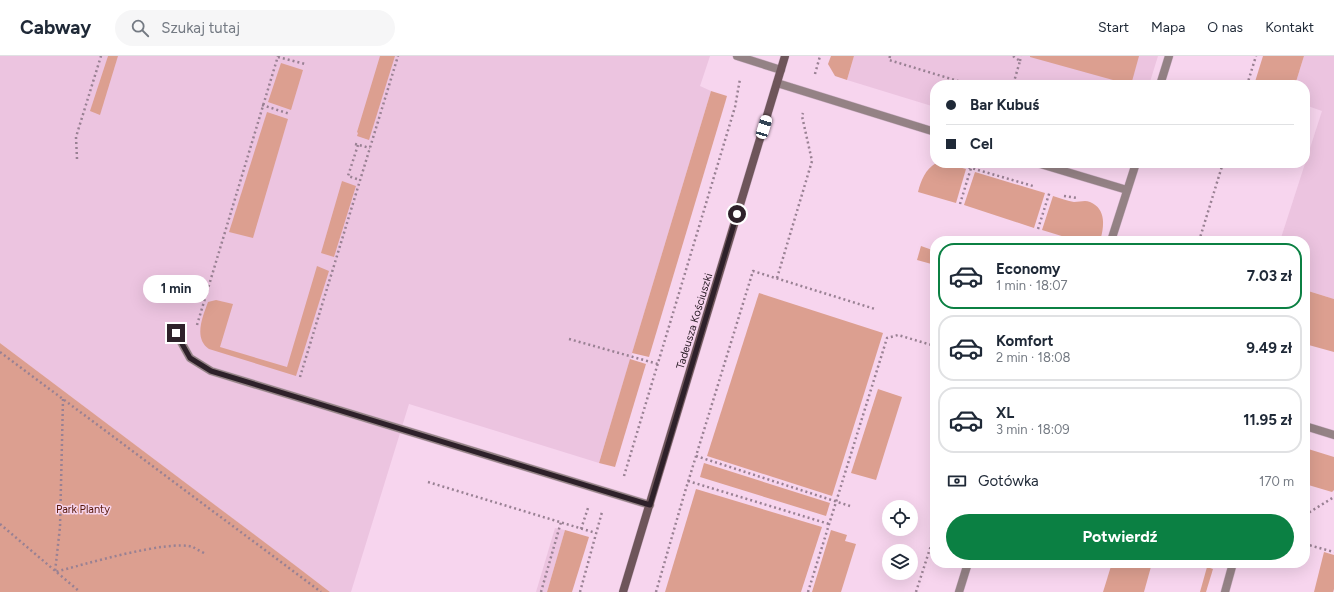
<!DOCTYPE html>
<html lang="pl">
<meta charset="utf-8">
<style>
body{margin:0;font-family:Figtree,sans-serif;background:#f6f6f7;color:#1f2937;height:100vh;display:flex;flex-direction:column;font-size:15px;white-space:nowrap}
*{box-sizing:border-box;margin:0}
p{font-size:13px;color:#747a83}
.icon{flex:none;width:22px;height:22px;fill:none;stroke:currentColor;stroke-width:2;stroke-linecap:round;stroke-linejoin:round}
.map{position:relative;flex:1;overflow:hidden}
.side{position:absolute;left:930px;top:180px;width:380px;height:332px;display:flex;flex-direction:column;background:#fff;border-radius:16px;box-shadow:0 4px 16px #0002}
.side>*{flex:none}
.hud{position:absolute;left:930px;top:24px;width:380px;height:88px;border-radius:16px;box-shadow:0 4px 16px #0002;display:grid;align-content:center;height:88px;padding:0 16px;background:#fff}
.fabs{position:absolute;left:882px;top:444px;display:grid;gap:8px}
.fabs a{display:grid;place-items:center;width:36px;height:36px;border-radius:50%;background:#fff;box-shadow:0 4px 16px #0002;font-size:20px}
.end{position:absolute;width:18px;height:18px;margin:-9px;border:5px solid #2e212a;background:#fff;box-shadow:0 0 0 2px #fff}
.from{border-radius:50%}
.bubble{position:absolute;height:28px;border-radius:14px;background:#fff;box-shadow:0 4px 16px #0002;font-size:13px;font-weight:700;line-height:28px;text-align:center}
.car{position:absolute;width:12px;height:24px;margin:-12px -6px;border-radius:5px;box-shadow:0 0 3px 1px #0007;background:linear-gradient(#fff 24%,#345 0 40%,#fff 0 76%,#345 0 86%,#fff 0)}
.hud b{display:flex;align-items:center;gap:14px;height:38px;font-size:15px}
.hud b+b{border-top:1px solid #e0e1e3}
.hud i{width:10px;height:10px;background:#1f2937}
ul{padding:7px 0 0;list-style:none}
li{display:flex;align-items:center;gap:12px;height:66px;margin:0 8px 6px;padding:0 8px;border:2px solid #e0e1e3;border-radius:16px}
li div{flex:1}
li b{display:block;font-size:15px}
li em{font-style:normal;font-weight:700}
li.current{border-color:#0b8043}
li>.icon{width:36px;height:36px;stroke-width:1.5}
.pay{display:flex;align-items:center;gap:10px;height:44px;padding:0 16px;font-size:15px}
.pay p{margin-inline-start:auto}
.action{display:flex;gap:8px;margin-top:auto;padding:8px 16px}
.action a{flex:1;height:46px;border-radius:24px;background:#0b8043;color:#fff;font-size:16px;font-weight:700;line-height:46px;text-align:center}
header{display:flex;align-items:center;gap:24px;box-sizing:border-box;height:56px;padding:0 20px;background:#fff;border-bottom:1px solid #e0e1e3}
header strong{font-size:19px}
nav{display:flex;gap:22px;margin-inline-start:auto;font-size:14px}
.search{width:280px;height:36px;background:#f6f6f7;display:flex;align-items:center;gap:10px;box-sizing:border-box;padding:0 14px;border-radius:22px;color:#747a83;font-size:15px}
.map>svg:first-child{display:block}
</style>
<header>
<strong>Cabway</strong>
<div class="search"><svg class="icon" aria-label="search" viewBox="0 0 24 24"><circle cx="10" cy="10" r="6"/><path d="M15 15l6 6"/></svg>Szukaj tutaj</div>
<nav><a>Start</a><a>Mapa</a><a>O nas</a><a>Kontakt</a></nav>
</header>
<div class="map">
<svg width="1334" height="536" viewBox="0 0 1334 536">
<rect width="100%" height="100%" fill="#f7d5ee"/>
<!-- built -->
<g fill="#ecc4e0">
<polygon points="0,0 710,0 700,30 711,35 599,407 409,348 351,536 330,536 0,287"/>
<polygon points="854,0 1158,0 1149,29 935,29 935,51 847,24"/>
<polygon points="1304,0 1334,0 1334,243 1305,234 1305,185 1280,185 1322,55 1305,49 1305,29 1295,29"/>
<polygon points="555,472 565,474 547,536 536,536"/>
</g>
<!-- green -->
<g fill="#dc9f90">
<polygon points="108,0 118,0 100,59 90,55"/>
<polygon points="380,0 395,0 369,84 357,80 358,77 357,76"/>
<polygon points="831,0 854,0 847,24 835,20 828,8"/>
<polygon points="1139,0 1131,29 1030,1 1030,0"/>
<polygon points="1263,0 1304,0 1295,29 1254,29"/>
<polygon points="281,7 303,14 291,54 268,46"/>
<polygon points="711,35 727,40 725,47 649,301 632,297"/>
<polygon points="267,56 288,63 253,182 229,176"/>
<path d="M 936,107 L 944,107 L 966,113 L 956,147 L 918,136 C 921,124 925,114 936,107 Z"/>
<polygon points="975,116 1045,137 1034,172 964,149"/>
<polygon points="342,125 356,130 334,201 321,197"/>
<path d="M 1053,140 C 1060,142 1068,145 1074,146 C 1080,146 1085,144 1090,146 C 1107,153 1104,172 1100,185 L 1078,185 L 1042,174 Z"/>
<polygon points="921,190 935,195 935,209 917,204"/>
<path d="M 317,210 L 329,215 L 296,320 L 209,293 C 193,282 203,260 208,246 L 216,244 L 233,248 L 220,291 L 287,311 Z"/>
<polygon points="1305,234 1334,243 1334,296 1305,288"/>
<polygon points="759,237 883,277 832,440 707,400"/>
<polygon points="0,287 296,510 330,536 0,536"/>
<polygon points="630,303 646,308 615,411 599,407"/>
<polygon points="878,333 902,341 876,424 851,417"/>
<polygon points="1305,392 1334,401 1334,434 1332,436 1305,428"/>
<polygon points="704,407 830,447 826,460 700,421"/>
<polygon points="696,433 822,471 801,536 665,536"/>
<polygon points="565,474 589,481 572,536 547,536"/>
<polygon points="831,474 847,479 845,485 856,488 841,536 812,536"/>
<polygon points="1324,496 1334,499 1334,533 1333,536 1314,536"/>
<polygon points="1112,507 1152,507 1144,536 1103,536"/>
<polygon points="1207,511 1213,513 1206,536 1200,536"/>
</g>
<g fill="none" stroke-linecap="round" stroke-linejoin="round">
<!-- lane casing -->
<g stroke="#d3b5cb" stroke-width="9">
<g id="lane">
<polyline points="737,0 781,14"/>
<polyline points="777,27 935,76"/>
<polyline points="1160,29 1169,0"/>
<polyline points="1037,107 1127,134"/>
<polyline points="1111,185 1136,107"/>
<polyline points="176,277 190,302 211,315 650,449"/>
<polyline points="1305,370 1334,379"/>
<polyline points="959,536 968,507"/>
<polyline points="1225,536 1233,507"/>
</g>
</g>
<!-- secondary casing -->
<g stroke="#d3b5cb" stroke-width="9">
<polyline id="secondary" points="623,536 785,0"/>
</g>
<!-- path -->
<g stroke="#998193" stroke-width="2.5" stroke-dasharray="2 3" stroke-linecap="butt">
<polyline points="890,0 889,4 971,29"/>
<polyline points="1013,0 1020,5 1013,29"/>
<polyline points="278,1 305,8"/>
<polyline points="1020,5 1021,0"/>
<polyline points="815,18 820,0"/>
<polyline points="1247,29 1256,0"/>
<polyline points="262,49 290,58"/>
<polyline points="355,88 370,92"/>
<polyline points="358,89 348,120 360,124"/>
<polyline points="77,103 76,81 101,0"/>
<polyline points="954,107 1033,130"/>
<polyline points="1064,140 1077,142"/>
<polyline points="960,148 971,112"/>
<polyline points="1038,173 1050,135"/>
<polyline points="1199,185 1223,107"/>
<polyline points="777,222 812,105 802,60 803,57"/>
<polyline points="197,269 278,0"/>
<polyline points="569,283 658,308"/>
<polyline points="0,296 321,536"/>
<polyline points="300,321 398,0"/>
<path d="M 63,343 L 60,471 L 55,516 C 82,509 169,483 193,491 C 196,493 200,495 204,497"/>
<polyline points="696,400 850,450"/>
<polyline points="624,420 735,51 740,23"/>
<polyline points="688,425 829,468"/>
<polyline points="428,426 596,477"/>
<polyline points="1305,459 1334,441"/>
<polyline points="0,468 80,536"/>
<polyline points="581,473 588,452"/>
<polyline points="1305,488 1334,496"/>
<polyline points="541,536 561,466"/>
<polyline points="580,536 602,456"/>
<polyline points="656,536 684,439 753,215 875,253"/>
<polyline points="808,536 887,282 898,279 935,290"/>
<polyline points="916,536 935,477"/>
</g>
<!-- lane -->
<use href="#lane" stroke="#948285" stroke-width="8"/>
<!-- secondary -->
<use href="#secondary" stroke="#6e555a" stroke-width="8"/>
</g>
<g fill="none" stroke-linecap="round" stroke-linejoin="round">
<!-- route -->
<polyline stroke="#2e212a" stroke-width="5" points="176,277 190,302 211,315 650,449 737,158"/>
</g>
<g text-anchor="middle" stroke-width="3" stroke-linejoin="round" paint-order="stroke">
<!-- street labels -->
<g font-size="11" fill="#2e212a" stroke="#f7d5ee">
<text transform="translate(694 265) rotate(-73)" y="4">Tadeusza Kościuszki</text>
</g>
<!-- park labels -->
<g font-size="11" fill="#57180a" stroke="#f7d5ee">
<text x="83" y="457">Park Planty</text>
</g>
</g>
</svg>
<div class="fabs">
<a><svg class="icon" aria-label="locate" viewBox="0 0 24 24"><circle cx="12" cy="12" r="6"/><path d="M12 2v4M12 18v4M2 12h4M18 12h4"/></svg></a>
<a><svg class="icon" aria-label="layers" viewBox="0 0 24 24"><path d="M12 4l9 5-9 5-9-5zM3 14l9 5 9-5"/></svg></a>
</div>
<i class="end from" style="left:737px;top:158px"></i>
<i class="end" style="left:176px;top:277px"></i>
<div class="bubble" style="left:143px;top:219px;width:66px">1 min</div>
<i class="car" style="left:764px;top:71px;rotate:17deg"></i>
<div class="hud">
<b><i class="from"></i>Bar Kubuś</b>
<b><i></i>Cel</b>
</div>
<section class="side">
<ul>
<li class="current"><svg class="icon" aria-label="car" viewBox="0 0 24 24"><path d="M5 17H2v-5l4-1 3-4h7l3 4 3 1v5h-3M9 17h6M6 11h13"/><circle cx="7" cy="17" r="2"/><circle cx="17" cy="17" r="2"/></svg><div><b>Economy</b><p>1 min · 18:07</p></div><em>7.03 zł</em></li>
<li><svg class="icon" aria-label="car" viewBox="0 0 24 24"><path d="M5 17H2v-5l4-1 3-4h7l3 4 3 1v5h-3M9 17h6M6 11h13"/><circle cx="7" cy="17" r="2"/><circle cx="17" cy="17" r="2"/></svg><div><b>Komfort</b><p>2 min · 18:08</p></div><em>9.49 zł</em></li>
<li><svg class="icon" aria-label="car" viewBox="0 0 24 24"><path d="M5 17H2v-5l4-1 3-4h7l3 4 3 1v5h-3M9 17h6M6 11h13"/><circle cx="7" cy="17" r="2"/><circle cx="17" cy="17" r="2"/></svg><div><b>XL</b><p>3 min · 18:09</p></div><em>11.95 zł</em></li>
</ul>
<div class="pay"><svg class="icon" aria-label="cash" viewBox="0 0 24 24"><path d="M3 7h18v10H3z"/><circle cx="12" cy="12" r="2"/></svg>Gotówka<p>170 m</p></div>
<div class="action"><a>Potwierdź</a></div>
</section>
</div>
